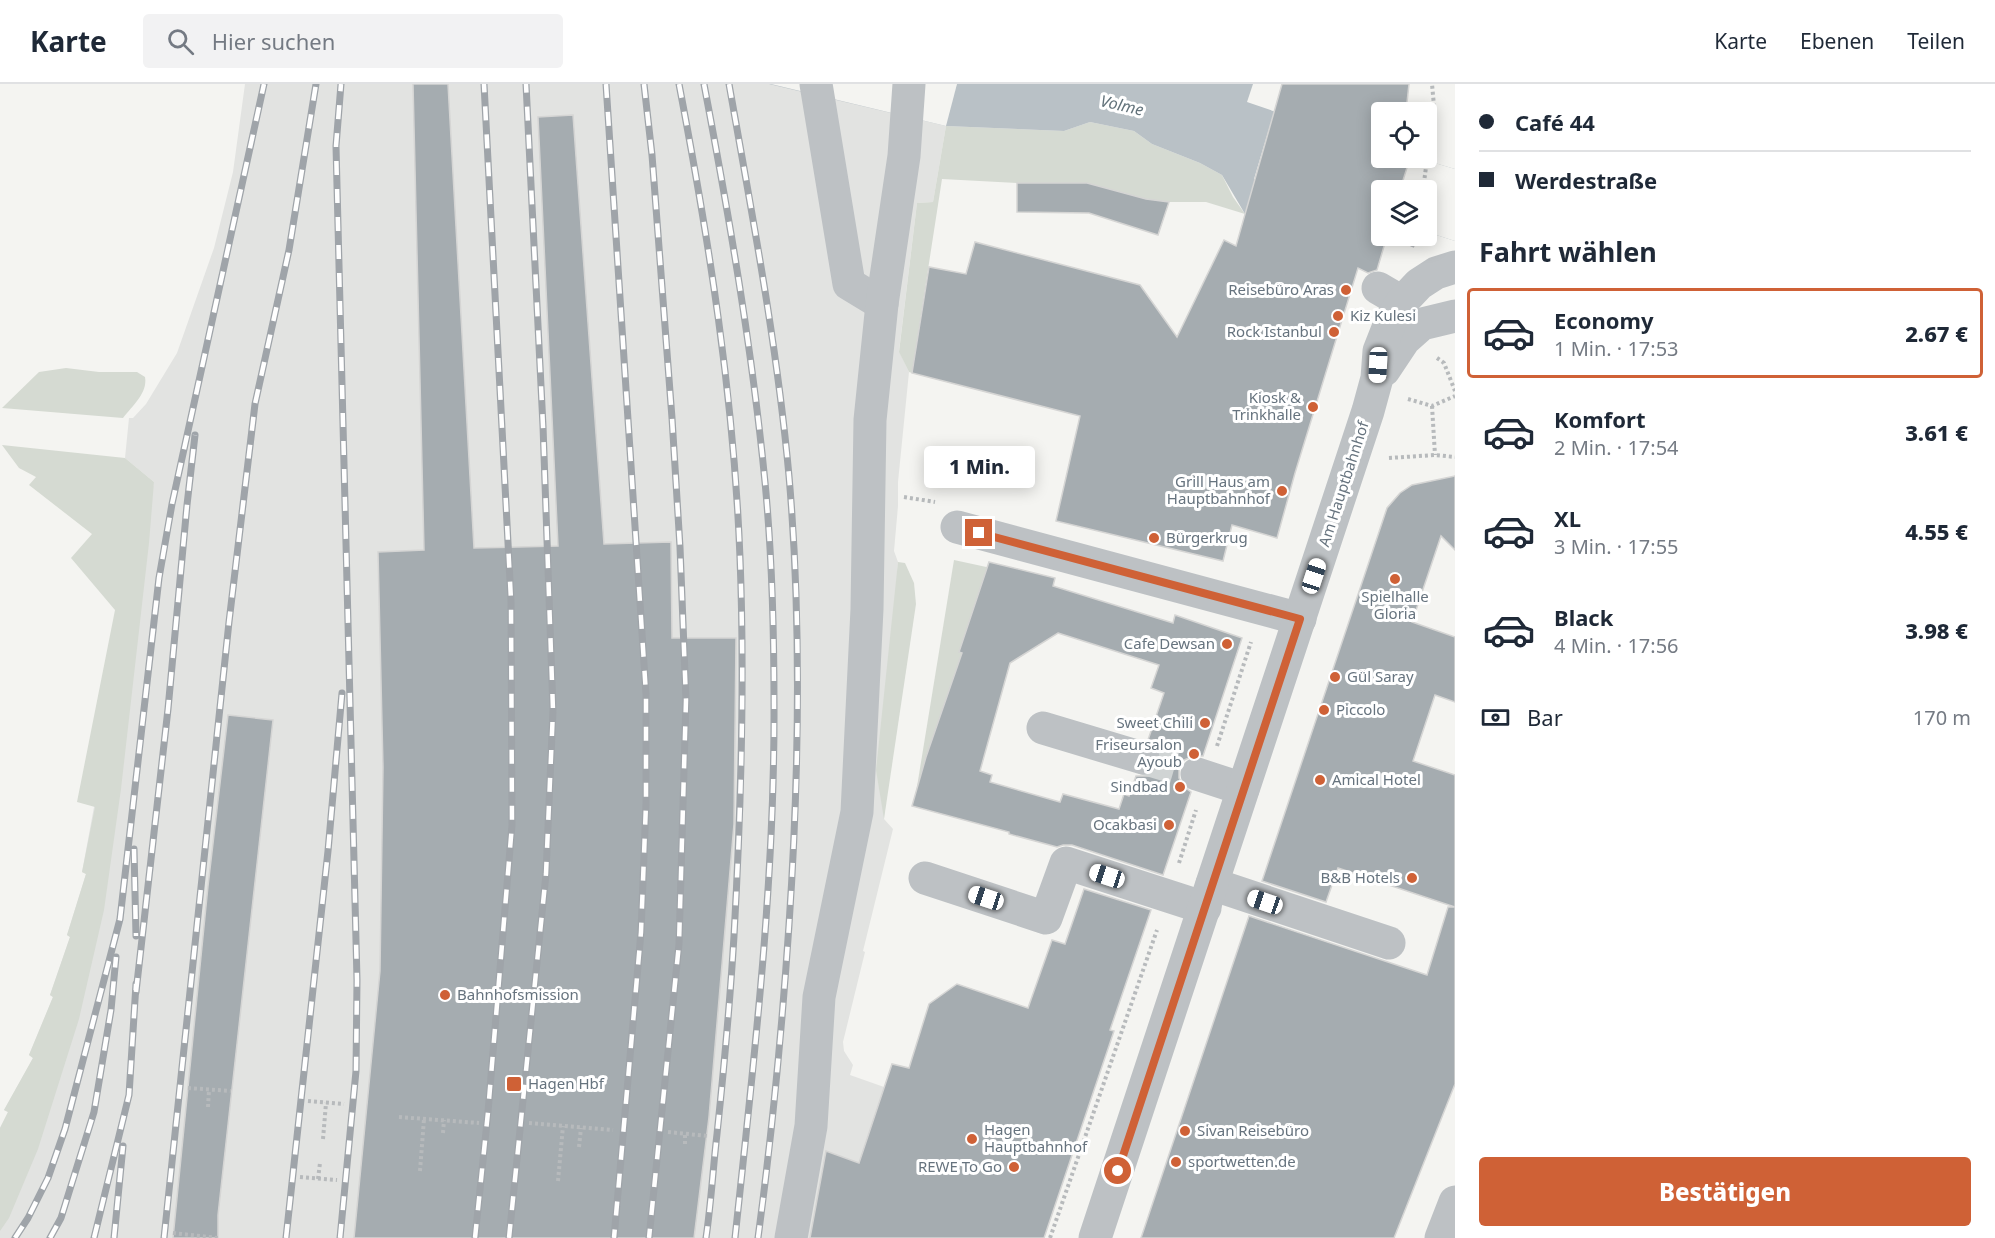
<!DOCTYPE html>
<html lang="de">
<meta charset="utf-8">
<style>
body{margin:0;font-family:"Noto Sans",sans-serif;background:#f2f2f3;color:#1f2937;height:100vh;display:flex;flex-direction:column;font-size:22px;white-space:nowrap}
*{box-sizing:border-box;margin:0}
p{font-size:20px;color:#747a83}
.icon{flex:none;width:33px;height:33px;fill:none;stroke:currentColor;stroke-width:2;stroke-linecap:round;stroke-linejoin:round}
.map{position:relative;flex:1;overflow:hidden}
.sheet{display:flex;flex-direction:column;background:#fff;width:540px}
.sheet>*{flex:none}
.hud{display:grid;align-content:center;height:132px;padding:0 24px;background:#fff}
.tools{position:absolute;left:1371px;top:18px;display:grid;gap:12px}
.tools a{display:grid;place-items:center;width:66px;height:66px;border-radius:6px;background:#fff;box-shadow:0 3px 15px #0003;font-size:30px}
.end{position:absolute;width:27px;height:27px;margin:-14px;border:8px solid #cf6136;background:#fff;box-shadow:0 0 0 3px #fff}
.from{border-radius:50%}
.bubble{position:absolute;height:42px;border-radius:6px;background:#fff;box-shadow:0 3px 15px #0003;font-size:20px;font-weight:800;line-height:42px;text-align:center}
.car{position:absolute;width:18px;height:36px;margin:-18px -9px;border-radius:8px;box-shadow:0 0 4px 2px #0007;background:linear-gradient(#fff 24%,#345 0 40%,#fff 0 76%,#345 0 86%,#fff 0)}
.hud b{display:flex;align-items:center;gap:21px;height:57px;font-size:22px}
.hud b+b{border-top:2px solid #e0e1e3}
.hud i{width:15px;height:15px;background:#1f2937}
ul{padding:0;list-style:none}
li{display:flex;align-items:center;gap:18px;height:90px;margin:0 12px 9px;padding:0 12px;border:3px solid transparent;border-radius:6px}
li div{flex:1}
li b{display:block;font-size:22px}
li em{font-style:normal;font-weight:800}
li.on{border-color:#cf6136}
li>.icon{width:54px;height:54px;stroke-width:1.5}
h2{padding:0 24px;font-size:27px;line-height:72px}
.pay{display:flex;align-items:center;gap:15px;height:66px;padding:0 24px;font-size:22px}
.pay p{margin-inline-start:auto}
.action{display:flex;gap:12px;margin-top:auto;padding:12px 24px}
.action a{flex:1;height:69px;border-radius:6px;background:#cf6136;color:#fff;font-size:24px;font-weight:800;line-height:69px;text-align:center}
header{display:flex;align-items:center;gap:36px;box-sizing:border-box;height:84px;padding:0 30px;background:#fff;border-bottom:2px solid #e0e1e3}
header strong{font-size:28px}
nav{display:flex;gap:33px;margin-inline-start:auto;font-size:21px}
.search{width:420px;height:54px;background:#f2f2f3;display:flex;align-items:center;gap:15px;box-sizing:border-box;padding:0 21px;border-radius:6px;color:#747a83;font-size:22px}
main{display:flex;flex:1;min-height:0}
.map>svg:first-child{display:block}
</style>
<header>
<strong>Karte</strong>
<div class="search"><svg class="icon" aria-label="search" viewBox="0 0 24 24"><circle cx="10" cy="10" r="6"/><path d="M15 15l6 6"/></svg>Hier suchen</div>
<nav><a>Karte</a><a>Ebenen</a><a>Teilen</a></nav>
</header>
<main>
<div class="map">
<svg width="1455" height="1154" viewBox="0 0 1455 1154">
<rect width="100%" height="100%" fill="#f4f4f1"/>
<!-- built -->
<polygon fill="#e2e3e1" points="245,0 957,0 946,42 933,118 917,119 899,267 909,288 898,398 898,422 894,467 898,478 884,735 893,745 863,867 865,868 843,958 844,967 853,981 850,991 884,1003 892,980 895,981 1080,1042 1044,1154 0,1154 0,1044 8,1028 4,1026 33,974 29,971 53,913 50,911 70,853 67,851 86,790 82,788 154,398 125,374 129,334 133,334 146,320 177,269 214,164 233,88"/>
<!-- green -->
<g fill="#d5dad2">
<polygon points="1090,38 1134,47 1152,60 1200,79 1222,91 1233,113 1245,130 1206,118 1169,118 1146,115 1087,99 1017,99 942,95 912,289 909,288 899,268 917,119 933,118 946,42 1064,47"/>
<path d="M 66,284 L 99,288 L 137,288 L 145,293 C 148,309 132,322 123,334 L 2,324 L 39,288 Z"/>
<polygon points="2,361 125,374 154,398 149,459 121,705 104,826 79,935 38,1065 9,1134 0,1147 0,1044 8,1028 4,1026 33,974 29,971 53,913 50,911 70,853 67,851 86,790 82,788 95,723 77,718 115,526 71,474 92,450 29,401 36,393 19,384"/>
<polygon points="954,476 991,484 914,721"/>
<polygon points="898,478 905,479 914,499 916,520 884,735 876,686"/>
</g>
<!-- water -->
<polygon fill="#b9c1c6" points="769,0 1253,0 1247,18 1343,51 1382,74 1418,74 1455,85 1455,157 1427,148 1426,106 1382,106 1381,135 1255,95 1245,130 1222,91 1200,79 1152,60 1134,47 1090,38 1064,47 946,42"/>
<!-- pier -->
<g fill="#f4f4f1">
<polygon points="771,0 957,0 946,42"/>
<polygon points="1274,28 1343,51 1382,74 1418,74 1455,85 1455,157 1427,148 1426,106 1382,106 1381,135 1254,95"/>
</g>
<!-- building -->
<g fill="#a5acb0" stroke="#d5d5d4" stroke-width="1.5" fill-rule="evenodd">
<polygon points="413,0 448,0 474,464 558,462 538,33 573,31 604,460 671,458 672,554 736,554 734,740 709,1033 694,1154 354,1154 380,887 383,683 378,468 424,466"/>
<polygon points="1282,0 1409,0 1406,28 1382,28 1382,74 1410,74 1400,106 1382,106 1382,152 1387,152 1377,186 1368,189 1358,184 1295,389 1277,454 1232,441 1223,477 1056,437 1080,332 912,289 929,183 966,190 975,158 1140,201 1177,253 1224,156 1236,162"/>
<polygon points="1017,99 1087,99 1146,115 1169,118 1158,151 1089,129 1017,128"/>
<polygon points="1455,392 1455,466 1441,452 1412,538 1455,553 1455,618 1435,611 1413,677 1455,691 1455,1000 1394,1154 1141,1154 1249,832 1427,891 1448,823 1455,823 1338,784 1326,818 1262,797 1387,424 1400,409 1412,401"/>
<path d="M 989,478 L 1055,494 L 1053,502 L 1173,539 L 1175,531 L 1242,554 L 1203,672 L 1193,672 L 1184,676 L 1179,684 L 1179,694 L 1184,703 L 1191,708 L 1163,791 L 1072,761 L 1063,761 L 1057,763 L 1009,750 L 1009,748 L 912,722 L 926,673 L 962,569 L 959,568 ZM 1058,549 L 1159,581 L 1151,604 L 1164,609 L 1148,656 L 1157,662 L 1161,669 L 1161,679 L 1156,687 L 1148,692 L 1136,692 L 1129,712 L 1124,710 L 1119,725 L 1063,710 L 1060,718 L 990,698 L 992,691 L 980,687 L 1010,579 Z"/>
<polygon points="228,631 273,636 218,1131 218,1154 173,1154 208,802"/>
<polygon points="1084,805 1151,826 1110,946 1114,947 1044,1154 810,1154 826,1067 859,1079 892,980 909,984 929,920 957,900 1028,924 1052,856 1065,860"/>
</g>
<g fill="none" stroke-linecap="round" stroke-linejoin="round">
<!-- minor-tunnel -->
<polyline stroke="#d0d4d4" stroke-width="33" stroke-dasharray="33 16" stroke-linecap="butt" points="1143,674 1197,690"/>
<!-- path -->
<g stroke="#b7babc" stroke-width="4" stroke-dasharray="3 3" stroke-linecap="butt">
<polyline points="1423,106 1434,22 1432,0"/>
<polyline points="1412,163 1417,152"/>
<polyline points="1437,274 1444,279 1455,307"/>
<polyline points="1408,315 1432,322 1455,312"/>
<polyline points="1432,322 1435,371"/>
<polyline points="1389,374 1435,371 1455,373"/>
<polyline points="904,413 935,418"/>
<polyline points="1217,662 1251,558"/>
<polyline points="1179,779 1196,726"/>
<polyline points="188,1004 231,1007"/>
<polyline points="308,1017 344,1020"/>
<polyline points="208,1023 209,1006"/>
<polyline points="399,1033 479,1039"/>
<polyline points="529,1039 613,1046"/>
<polyline points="668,1048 708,1052"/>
<polyline points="443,1049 444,1036"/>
<polyline points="323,1055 326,1019"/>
<polyline points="685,1060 685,1051"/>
<polyline points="579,1063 581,1044"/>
<polyline points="420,1087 424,1035"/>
<polyline points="300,1093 337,1096"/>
<polyline points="318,1095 320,1079"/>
<polyline points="558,1097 563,1042"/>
<polyline points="173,1149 218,1154"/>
<polyline points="1050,1154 1157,846"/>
</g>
<!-- minor -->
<g stroke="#bdc1c4" stroke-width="33">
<polyline points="816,0 849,200 882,220"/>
<polyline points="1378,204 1402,218"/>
<polyline points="1384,286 1404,256 1422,240 1455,232"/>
<polyline points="957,443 1300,535"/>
<polyline points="1043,644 1143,674"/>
<polyline points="1197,690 1243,705"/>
<polyline points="925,794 1046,834 1066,779 1205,824"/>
<polyline points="1212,800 1389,859"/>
<polyline points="791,1154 811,1042 819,913 857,728 867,525 870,336 882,220 904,72 909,0"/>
<path d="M 1095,1154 C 1187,879 1277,603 1368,327 L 1377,294 L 1379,267 L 1392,234 L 1402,218 L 1419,200 L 1436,189 L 1455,183"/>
<polyline points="1441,1154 1455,1118"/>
</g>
<!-- rail casing -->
<g stroke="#9fa4a9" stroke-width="7">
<g id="rail">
<polyline points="606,0 646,610 646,720 641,848 614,1154"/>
<polyline points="644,0 652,71 672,334 680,463 686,616 679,860 649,1154"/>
<path d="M 679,0 C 709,157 734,314 740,474 C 745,600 741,726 734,852 C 730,918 724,984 717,1050 C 713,1084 711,1120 706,1154"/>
<path d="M 704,0 C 729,132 752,264 765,398 C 772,471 774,546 774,619 C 775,798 754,976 735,1154"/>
<path d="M 729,0 C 752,130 777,260 789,392 C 802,542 799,691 789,841 C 782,945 772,1050 758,1154"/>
<polyline points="134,765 136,852"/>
<polyline points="136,908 168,625 187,421 195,351"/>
<polyline points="15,1154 28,1134 48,1094 65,1045 120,835 159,494 172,420 264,0"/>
<polyline points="50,1154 61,1134 94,1028 111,926 116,873"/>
<polyline points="94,1154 129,1011 136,900"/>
<polyline points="114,1154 123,1062"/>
<polyline points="164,1154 229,538 255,320 289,166 316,0"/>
<polyline points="286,1154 328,767 342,609"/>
<polyline points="340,1154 356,987 357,896 336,62 341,0"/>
<polyline points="475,1154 488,1028 512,741 511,516 484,0"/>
<polyline points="509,1154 546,790 553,626 543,342 526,0"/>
</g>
</g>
<!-- rail -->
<use href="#rail" stroke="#fff" stroke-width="4.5" stroke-dasharray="14" stroke-linecap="butt"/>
</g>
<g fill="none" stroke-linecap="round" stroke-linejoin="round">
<!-- route -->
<polyline stroke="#cf6136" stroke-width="8" points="979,449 1300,535 1118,1087"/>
</g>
<!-- markers -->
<g fill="#cf6136" stroke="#fff" stroke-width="2">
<circle cx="1346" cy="206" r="6"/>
<circle cx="1338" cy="232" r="6"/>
<circle cx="1334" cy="248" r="6"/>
<circle cx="1313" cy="323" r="6"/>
<circle cx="1282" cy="407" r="6"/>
<circle cx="1154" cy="454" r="6"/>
<circle cx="1395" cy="495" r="6"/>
<circle cx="1227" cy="560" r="6"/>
<circle cx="1335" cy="593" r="6"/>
<circle cx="1324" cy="626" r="6"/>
<circle cx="1205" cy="639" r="6"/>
<circle cx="1194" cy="670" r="6"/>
<circle cx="1320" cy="696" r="6"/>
<circle cx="1180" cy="703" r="6"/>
<circle cx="1169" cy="741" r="6"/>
<circle cx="1412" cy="794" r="6"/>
<circle cx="445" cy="911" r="6"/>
<rect x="506" y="992" width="16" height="16" rx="3"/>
<circle cx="1185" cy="1047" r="6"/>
<circle cx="972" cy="1055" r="6"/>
<circle cx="1176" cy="1078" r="6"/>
<circle cx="1014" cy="1083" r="6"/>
</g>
<g text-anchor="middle" stroke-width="6" stroke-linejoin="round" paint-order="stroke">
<!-- poi labels -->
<g font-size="15" fill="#66737e" stroke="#fff" text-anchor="end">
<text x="1334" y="211">Reisebüro Aras</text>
<text x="1350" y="237" text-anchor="start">Kiz Kulesi</text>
<text x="1322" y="253">Rock Istanbul</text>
<text x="1301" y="319">Kiosk &amp;<tspan x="1301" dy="17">Trinkhalle</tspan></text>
<text x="1270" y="403">Grill Haus am<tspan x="1270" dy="17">Hauptbahnhof</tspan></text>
<text x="1166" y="459" text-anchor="start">Bürgerkrug</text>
<text x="1395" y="518" text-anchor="middle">Spielhalle<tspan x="1395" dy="17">Gloria</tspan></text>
<text x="1215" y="565">Cafe Dewsan</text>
<text x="1347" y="598" text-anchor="start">Gül Saray</text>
<text x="1336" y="631" text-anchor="start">Piccolo</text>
<text x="1193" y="644">Sweet Chili</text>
<text x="1182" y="666">Friseursalon<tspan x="1182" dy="17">Ayoub</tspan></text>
<text x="1332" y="701" text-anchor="start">Amical Hotel</text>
<text x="1168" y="708">Sindbad</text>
<text x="1157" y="746">Ocakbasi</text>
<text x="1400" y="799">B&amp;B Hotels</text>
<text x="457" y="916" text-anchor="start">Bahnhofsmission</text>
<text x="528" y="1005" text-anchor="start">Hagen Hbf</text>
<text x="984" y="1051" text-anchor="start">Hagen<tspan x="984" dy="17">Hauptbahnhof</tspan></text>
<text x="1197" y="1052" text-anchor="start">Sivan Reisebüro</text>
<text x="1188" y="1083" text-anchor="start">sportwetten.de</text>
<text x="1002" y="1088">REWE To Go</text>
</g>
<!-- street labels -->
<g font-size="15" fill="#66737e" stroke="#fff">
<text transform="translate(1344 400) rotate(-72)" y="5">Am Hauptbahnhof</text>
</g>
<!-- water labels -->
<g font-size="16" font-style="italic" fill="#63737b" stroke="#fff">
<text transform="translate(1122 21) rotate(13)" y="6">Volme</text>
</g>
</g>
</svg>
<div class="tools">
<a><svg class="icon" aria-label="locate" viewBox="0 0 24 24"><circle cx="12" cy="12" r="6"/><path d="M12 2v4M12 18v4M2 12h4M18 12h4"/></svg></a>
<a><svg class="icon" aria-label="layers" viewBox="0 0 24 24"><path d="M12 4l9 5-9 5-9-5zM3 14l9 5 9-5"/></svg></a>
</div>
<i class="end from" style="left:1118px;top:1087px"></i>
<i class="end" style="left:979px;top:449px"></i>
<div class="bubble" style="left:924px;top:362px;width:111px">1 Min.</div>
<i class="car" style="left:1378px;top:281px;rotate:183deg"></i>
<i class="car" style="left:1314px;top:492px;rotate:18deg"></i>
<i class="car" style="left:1107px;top:792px;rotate:288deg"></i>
<i class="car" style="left:986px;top:814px;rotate:288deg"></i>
<i class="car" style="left:1265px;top:818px;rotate:289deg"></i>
</div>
<section class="sheet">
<div class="hud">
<b><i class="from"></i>Café 44</b>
<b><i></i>Werdestraße</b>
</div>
<h2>Fahrt wählen</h2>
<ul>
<li class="on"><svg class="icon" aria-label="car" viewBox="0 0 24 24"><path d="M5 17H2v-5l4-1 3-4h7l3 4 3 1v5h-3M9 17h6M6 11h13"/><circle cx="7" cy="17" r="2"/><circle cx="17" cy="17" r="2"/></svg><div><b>Economy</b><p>1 Min. · 17:53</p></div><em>2.67 €</em></li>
<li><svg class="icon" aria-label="car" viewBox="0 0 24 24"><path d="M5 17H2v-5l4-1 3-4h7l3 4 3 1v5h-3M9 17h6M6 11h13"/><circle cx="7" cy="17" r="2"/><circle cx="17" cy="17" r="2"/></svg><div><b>Komfort</b><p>2 Min. · 17:54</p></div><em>3.61 €</em></li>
<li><svg class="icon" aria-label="car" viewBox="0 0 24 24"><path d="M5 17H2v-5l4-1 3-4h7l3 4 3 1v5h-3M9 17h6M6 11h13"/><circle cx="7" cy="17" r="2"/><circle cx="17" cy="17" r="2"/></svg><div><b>XL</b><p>3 Min. · 17:55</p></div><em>4.55 €</em></li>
<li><svg class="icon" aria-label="car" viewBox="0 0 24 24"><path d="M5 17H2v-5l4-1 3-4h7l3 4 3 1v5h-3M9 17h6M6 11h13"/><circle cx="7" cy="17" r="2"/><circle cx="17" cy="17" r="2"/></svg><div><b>Black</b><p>4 Min. · 17:56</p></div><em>3.98 €</em></li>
</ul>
<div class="pay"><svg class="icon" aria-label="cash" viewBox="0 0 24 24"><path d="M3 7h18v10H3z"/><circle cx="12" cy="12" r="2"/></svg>Bar<p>170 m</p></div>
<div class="action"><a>Bestätigen</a></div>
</section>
</main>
